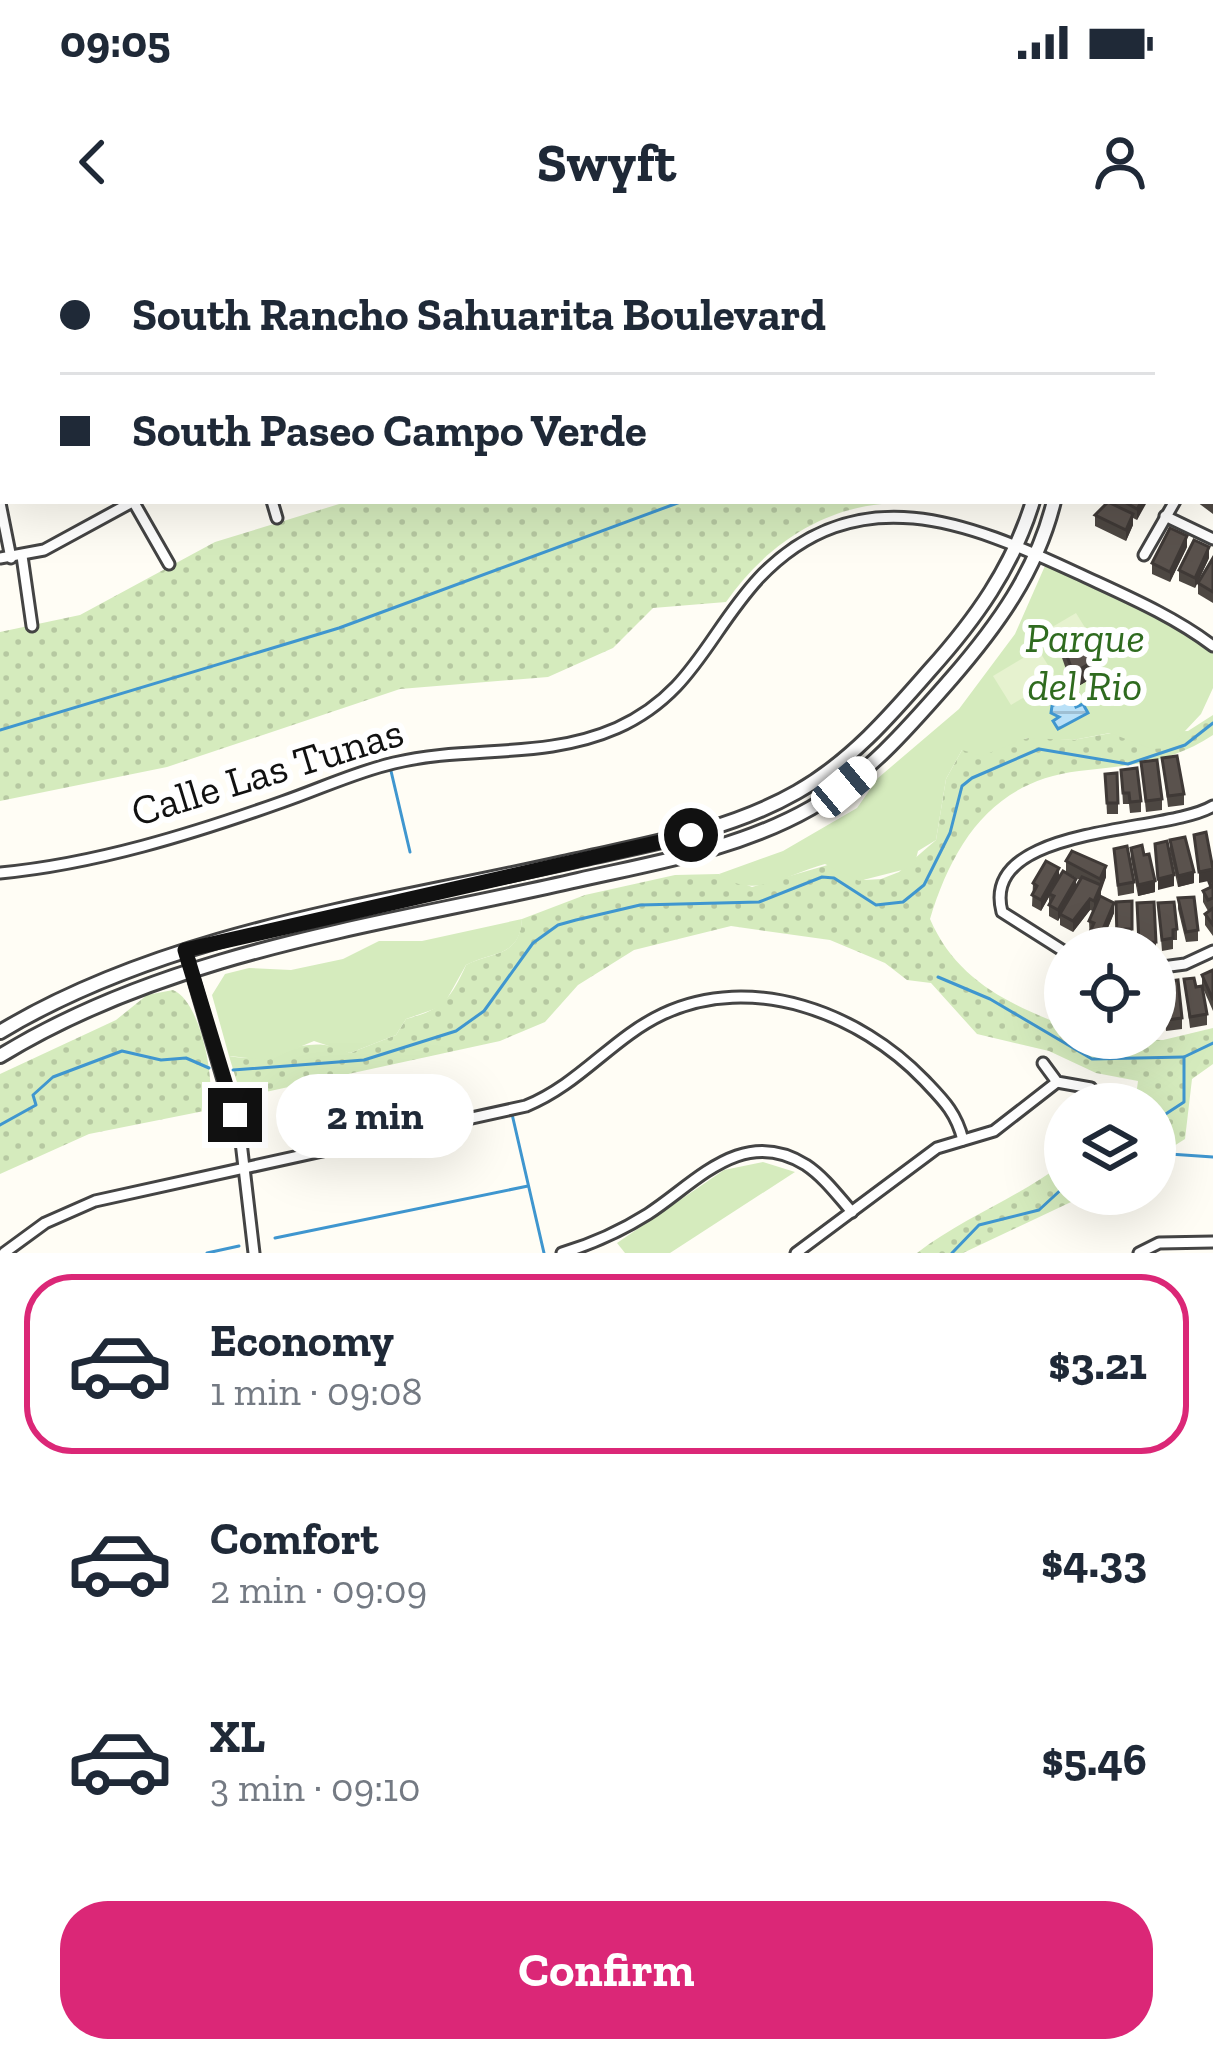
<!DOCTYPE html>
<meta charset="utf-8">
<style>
body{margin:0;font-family:"Zilla Slab",serif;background:#f6f6f7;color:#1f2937;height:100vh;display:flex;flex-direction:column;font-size:45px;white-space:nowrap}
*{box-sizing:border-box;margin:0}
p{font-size:39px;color:#747a83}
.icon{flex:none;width:66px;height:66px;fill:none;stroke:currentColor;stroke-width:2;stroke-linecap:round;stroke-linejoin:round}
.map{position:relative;height:1013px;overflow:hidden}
.details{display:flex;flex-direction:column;background:#fff;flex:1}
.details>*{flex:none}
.banner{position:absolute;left:0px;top:0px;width:1215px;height:264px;box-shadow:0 12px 48px #0002;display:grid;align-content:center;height:264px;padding:0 60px;background:#fff}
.controls{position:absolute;left:1044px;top:687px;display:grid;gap:24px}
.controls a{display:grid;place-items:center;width:132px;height:132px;border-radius:50%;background:#fff;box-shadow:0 12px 48px #0002;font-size:60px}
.end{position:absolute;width:54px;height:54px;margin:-27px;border:15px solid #111;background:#fff;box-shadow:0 0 0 6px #fff}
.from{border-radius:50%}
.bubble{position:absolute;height:84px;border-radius:42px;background:#fff;box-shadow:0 12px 48px #0002;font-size:39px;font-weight:800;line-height:84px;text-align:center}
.car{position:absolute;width:36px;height:72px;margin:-36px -18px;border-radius:15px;box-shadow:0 0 9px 3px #0007;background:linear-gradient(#fff 24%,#345 0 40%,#fff 0 76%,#345 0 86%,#fff 0)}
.banner b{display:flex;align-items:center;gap:42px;height:114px;font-size:45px}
.banner b+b{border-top:3px solid #e0e1e3}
.banner i{width:30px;height:30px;background:#1f2937}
ul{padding:21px 0 0;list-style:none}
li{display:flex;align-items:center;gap:36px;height:180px;margin:0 24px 18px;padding:0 36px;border:6px solid transparent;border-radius:48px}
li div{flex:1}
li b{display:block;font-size:45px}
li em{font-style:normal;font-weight:800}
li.active{border-color:#db2777}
li>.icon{width:108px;height:108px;stroke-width:1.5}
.action{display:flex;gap:24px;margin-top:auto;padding:24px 60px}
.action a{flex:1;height:138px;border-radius:48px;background:#db2777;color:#fff;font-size:48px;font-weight:800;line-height:138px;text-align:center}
.status{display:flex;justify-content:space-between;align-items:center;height:84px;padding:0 60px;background:#fff;direction:ltr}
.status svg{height:33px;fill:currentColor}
header{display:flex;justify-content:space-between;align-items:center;height:156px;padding:0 60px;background:#fff;font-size:54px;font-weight:800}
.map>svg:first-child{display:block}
</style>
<div class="status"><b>09:05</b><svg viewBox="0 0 49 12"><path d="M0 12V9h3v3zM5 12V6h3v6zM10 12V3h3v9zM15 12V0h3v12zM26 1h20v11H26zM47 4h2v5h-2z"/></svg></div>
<header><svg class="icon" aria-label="back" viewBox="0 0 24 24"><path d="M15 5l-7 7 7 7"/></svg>Swyft<svg class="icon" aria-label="person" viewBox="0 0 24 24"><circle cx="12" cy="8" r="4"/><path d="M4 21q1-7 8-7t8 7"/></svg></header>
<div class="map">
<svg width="1213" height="1013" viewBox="0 0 1213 1013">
<defs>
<pattern id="grass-dots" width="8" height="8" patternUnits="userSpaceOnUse" patternTransform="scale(3)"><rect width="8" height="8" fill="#d5ebbd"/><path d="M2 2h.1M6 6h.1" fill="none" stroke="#b6c8a1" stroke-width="1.8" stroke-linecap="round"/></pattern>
<pattern id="water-rules" width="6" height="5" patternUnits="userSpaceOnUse" patternTransform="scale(3)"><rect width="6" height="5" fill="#b9e0f7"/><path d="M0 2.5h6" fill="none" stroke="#9ebfd3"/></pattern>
</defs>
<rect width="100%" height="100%" fill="#fffdf5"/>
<!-- grass -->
<g fill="url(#grass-dots)">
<path d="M 349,261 L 938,261 C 920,266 901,263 882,264 C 817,270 762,310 726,362 L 653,368 L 613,408 L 548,437 L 400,449 L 167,527 L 0,561 L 0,392 L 80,375 L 215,302 Z"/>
<path d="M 1213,475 L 1213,495 C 1169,524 1130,525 1079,531 C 993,541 953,603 930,679 C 956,739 1006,763 1065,786 L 1065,798 L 1163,800 L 1213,788 L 1213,824 L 1192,839 L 1185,899 L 1155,918 L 1155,864 L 1135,864 L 1138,841 L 1096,833 L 1049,811 L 977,794 L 931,743 L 907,740 L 885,723 L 830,700 L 731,686 L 634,710 L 578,745 L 545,782 L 500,801 L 247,856 L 239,849 L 229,816 C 278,825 302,789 350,813 L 396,795 L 406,779 C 442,770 451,759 466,725 C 493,711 519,718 522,679 L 585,655 L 675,635 L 719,634 L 752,647 L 831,624 L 865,640 L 881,639 L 899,632 L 936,600 L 946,539 L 962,510 L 1034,497 L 1073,500 L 1111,493 L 1188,491 Z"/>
<path d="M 173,750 C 201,761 216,842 209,870 L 89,894 L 0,934 L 0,834 L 116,780 L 147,755 Z"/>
<path d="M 1065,922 L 1065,954 L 1088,954 L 963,1013 L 917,1013 C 964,977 1018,958 1065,922 Z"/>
</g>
<!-- park -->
<g fill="#d5ebbd">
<path d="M 1048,319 L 1133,359 L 1213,406 L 1213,448 L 1201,474 L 1169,508 L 1152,509 L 1110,493 L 1073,500 L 1027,498 L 982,516 L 962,510 L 946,539 L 936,600 L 918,611 L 914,627 L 859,641 L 825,624 C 787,634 754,661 719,634 L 783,611 L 857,568 L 878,538 L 959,469 L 1015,394 Z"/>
<path d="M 522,679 C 520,718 492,711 466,725 L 443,766 L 406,779 L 396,795 L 350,813 L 314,801 L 268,820 L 229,816 L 212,755 L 225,734 L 249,728 L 291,730 L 343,719 L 379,701 L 422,701 Z"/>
<polygon points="763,922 795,932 670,1013 625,1013 617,1003 724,930"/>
</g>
<!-- pitch -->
<g fill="#e6f2cf">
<polygon points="1076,373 1089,394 1055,414 1042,393"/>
<polygon points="1038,409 1056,438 1011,465 993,436"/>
</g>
<!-- water -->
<polygon fill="url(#water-rules)" stroke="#3f96cf" stroke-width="3" points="1072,456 1076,467 1083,464 1088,473 1058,489 1053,481 1059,477 1051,473 1052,466"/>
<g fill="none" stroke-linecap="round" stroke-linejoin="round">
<!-- stream -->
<g stroke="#3f96cf" stroke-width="3">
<polyline points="88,0 88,3"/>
<polyline points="145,3 147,0"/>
<polyline points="1212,5 1213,5"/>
<polyline points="0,182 3,180"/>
<polyline points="0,490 339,388 683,261"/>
<polyline points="391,531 410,612"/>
<polyline points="938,737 990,759 1092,819 1184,817"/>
<polyline points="233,830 364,820 456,791 484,771 533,703 558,685 576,680 640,665 759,662 822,637 834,638 876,665 903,662 924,645 950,593 962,546 972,538 1039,509 1128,524 1185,505 1213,483"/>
<polyline points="512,874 544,1013"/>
<polyline points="1155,881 1184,862 1184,817 1213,803"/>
<polyline points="0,885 36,865 33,855 53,837 122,811 161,820 186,818 209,828"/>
<polyline points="1155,913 1213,917"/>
<polyline points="275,998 528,946"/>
<polyline points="207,1013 239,1006"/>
<polyline points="952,1013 979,985 1039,970 1065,946"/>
</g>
<!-- minor casing -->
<g stroke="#444" stroke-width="15">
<g id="minor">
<polyline points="2,0 3,3"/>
<polyline points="201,0 210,3"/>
<polyline points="888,0 889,3"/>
<polyline points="279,3 338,3"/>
<polyline points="563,3 566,0"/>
<polyline points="944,3 952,0"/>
<polyline points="0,64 3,59"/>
<polyline points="0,94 3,97"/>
<polyline points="1212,212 1213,210"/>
<polyline points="133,261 169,324"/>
<polyline points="272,261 277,278"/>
<polyline points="0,263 11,318"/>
<polyline points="1165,276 1213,299"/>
<polyline points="1144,315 1175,261"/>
<polyline points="22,316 32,386"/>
<polyline points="0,318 44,310 134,261"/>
<path d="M 0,633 C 95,624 192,594 282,562 C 320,549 355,532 394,523 C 469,505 544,520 617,488 C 693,454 708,393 759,338 C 856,236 968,282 1077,333 C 1124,355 1172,375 1213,406"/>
<polyline points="185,710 241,902 254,1013"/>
<path d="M 1065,712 L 1002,672 C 979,584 1167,594 1213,566"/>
<polyline points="1155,728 1185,724 1213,711"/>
<polyline points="1043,823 1057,842 1091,848"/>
<path d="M 4,1013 L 45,983 L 95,961 L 526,866 C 580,844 612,798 663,774 C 752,732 860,773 924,840 C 943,860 956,872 963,900"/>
<path d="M 562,1013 C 592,1004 621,991 648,974 C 696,943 742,885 806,925 C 824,937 838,956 852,972"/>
<polyline points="796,1013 937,908 994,891 1057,842"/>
<polyline points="1139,1013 1159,1003 1213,1002"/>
</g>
</g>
<!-- tertiary casing -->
<g stroke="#444" stroke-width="18">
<g id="tertiary">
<polyline points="1031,0 1031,3"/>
<polyline points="1052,0 1052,3"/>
<path d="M 0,792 C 166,692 376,665 563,623 C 642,605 725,593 797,552 C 850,522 890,476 930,430 C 975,380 1013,327 1033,261"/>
<path d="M 0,816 C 173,710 383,685 578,640 C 658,622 739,609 811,568 C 867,536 909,487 951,439 C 997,386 1037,331 1054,261"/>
</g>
</g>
<!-- minor -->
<use href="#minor" stroke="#fff" stroke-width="9"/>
<!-- tertiary -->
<use href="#tertiary" stroke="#fff" stroke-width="12"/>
</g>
<!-- wall -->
<g fill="#4d4742">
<polygon points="1213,240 1213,274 1197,262 1212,261"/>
<polygon points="1104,261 1146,261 1137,280 1133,278 1133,285 1126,301 1095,286 1095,275 1107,263"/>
<polygon points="1187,307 1170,342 1152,334 1152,323"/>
<polygon points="1209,318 1195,348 1179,341 1179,330"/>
<polygon points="1213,318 1213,363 1198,354 1198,343"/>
<polygon points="1061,399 1096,436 1073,449 1061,415"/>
<polygon points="1162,518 1184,554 1184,565 1168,567"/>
<polygon points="1141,522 1162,559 1162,570 1146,572"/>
<polygon points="1121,530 1141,561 1141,572 1130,573 1129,564 1123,564"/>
<polygon points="1105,534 1118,563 1118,574 1107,574"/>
<polygon points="1170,600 1194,643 1178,647 1170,611"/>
<polygon points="1131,608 1155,652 1138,656 1131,619"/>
<polygon points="1114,609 1134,642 1134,653 1118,656"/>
<polygon points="1066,621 1106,637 1101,648 1101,657 1114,673 1100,707 1090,703 1089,681 1093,671 1090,670 1073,692 1060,685 1060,677 1058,681 1049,676 1049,657 1041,671 1032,666 1033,643 1059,636 1076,646 1080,640 1066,632"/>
<polygon points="1213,640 1213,696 1205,685 1205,674 1208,671 1203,662 1203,651 1209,648 1209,642"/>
<polygon points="1178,658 1198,690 1198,701 1186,702 1178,669"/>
<polygon points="1132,661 1132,700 1125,700 1125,708 1117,708 1116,662"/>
<polygon points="1158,663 1177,689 1177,700 1173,700 1173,709 1162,711"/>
<polygon points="1137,674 1156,702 1156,713 1155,708 1139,708"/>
<polygon points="1213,730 1213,771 1202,746 1202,735"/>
<polygon points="1184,739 1196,747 1207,774 1207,785 1190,788"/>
<polygon points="1161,742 1182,778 1182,789 1166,791"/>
</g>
<!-- shaded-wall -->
<g fill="#3f3936">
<polygon points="1142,261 1146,261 1146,264 1137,280 1137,269"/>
<polygon points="1133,274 1133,285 1126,301 1126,290"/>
<polygon points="1187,296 1187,307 1170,342 1170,332"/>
<polygon points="1209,307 1209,318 1195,348 1195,338"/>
<polygon points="1096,420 1096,436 1073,449 1073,433"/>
<polygon points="1106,626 1106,637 1094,672 1094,661 1100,648 1100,639"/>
<polygon points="1059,628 1059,639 1041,671 1041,660"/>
<polygon points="1213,629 1213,640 1199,643 1199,632"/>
<polygon points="1194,632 1194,643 1178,647 1178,636"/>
<polygon points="1174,635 1174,646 1158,650 1158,639"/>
<polygon points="1076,639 1076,649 1058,681 1058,670"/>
<polygon points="1155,641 1155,652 1138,656 1138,645"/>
<polygon points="1090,659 1090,670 1073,692 1073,681"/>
<polygon points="1114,663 1114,673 1100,707 1100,696"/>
</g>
<!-- building -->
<g fill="#5a524d" stroke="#3f3936" stroke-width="3">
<polygon points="1123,261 1142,261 1137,269"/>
<polygon points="1108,262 1133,274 1126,290 1095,275"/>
<polygon points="1170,288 1187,296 1170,332 1152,323"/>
<polygon points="1194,300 1209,307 1195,338 1179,330"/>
<polygon points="1213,318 1213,352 1198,343"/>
<polygon points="1074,392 1096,420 1073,433 1061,399"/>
<polygon points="1177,516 1184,554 1168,556 1162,518"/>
<polygon points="1157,520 1162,559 1146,561 1141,522"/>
<polygon points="1137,528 1141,561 1130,562 1129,553 1123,553 1121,530"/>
<polygon points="1117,533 1118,563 1107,563 1105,534"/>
<polygon points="1206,592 1213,629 1199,632 1194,595"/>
<polygon points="1185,597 1194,632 1178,636 1170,600"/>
<polygon points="1167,601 1174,635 1158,639 1155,604"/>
<polygon points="1142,605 1144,615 1149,614 1155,641 1138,645 1131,608"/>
<polygon points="1127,606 1134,642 1118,645 1114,609"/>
<polygon points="1072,611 1106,626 1100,639 1066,621"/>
<polygon points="1046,621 1059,628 1041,660 1032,655 1037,646 1033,643"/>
<polygon points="1063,631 1076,639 1058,670 1049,665 1054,656 1049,654"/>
<polygon points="1082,637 1101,645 1094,661 1090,659 1073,681 1060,674"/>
<polygon points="1213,640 1213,658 1208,660 1203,651 1211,647 1209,642"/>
<polygon points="1100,656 1114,663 1100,696 1090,692 1094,683 1089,681"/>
<polygon points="1194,657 1198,690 1186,692 1178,658"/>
<polygon points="1132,661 1132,689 1125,689 1125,697 1117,697 1116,662"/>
<polygon points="1154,662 1156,702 1139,703 1137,663"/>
<polygon points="1174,662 1177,689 1173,690 1173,698 1162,700 1158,663"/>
<polygon points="1213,668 1213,685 1205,674"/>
<polygon points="1213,730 1213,760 1202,735"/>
<polygon points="1194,738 1196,747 1202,746 1207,774 1190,777 1184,739"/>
<polygon points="1178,740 1182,778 1166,780 1161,742"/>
</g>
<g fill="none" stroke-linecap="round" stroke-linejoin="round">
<!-- route -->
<polyline stroke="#111" stroke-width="15" points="235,875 185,710 691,595"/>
</g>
<g text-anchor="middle" stroke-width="12" stroke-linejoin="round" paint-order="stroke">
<!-- park labels -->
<g font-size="42" font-style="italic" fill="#2f6b1f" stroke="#fff">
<text x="1085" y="412">Parque<tspan x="1085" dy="48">del Rio</tspan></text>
</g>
<!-- street labels -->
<g font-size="42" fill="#111" stroke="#fff">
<text transform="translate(267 531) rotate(-17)" y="15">Calle Las Tunas</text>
</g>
</g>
</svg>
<div class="controls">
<a><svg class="icon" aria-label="locate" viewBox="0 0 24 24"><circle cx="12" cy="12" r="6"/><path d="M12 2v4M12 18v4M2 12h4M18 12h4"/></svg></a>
<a><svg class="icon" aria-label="layers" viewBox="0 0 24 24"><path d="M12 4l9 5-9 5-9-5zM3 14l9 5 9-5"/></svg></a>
</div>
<i class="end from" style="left:691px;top:595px"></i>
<i class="end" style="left:235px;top:875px"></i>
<div class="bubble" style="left:276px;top:834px;width:198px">2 min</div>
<i class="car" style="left:844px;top:547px;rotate:50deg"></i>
<div class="banner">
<b><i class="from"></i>South Rancho Sahuarita Boulevard</b>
<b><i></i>South Paseo Campo Verde</b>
</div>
</div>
<section class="details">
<ul>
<li class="active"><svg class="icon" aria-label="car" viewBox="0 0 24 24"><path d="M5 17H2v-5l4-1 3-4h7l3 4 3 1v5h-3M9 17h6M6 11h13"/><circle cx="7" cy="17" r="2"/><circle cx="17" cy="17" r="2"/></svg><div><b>Economy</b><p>1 min · 09:08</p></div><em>$3.21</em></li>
<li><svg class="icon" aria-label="car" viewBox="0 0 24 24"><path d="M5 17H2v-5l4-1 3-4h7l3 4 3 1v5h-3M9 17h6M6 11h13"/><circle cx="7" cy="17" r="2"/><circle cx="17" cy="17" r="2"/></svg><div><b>Comfort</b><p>2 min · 09:09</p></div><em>$4.33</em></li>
<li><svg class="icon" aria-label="car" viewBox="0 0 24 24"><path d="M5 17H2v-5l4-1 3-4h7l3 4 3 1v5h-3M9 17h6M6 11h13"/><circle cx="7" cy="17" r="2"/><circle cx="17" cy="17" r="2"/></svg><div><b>XL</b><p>3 min · 09:10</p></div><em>$5.46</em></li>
</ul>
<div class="action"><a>Confirm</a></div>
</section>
